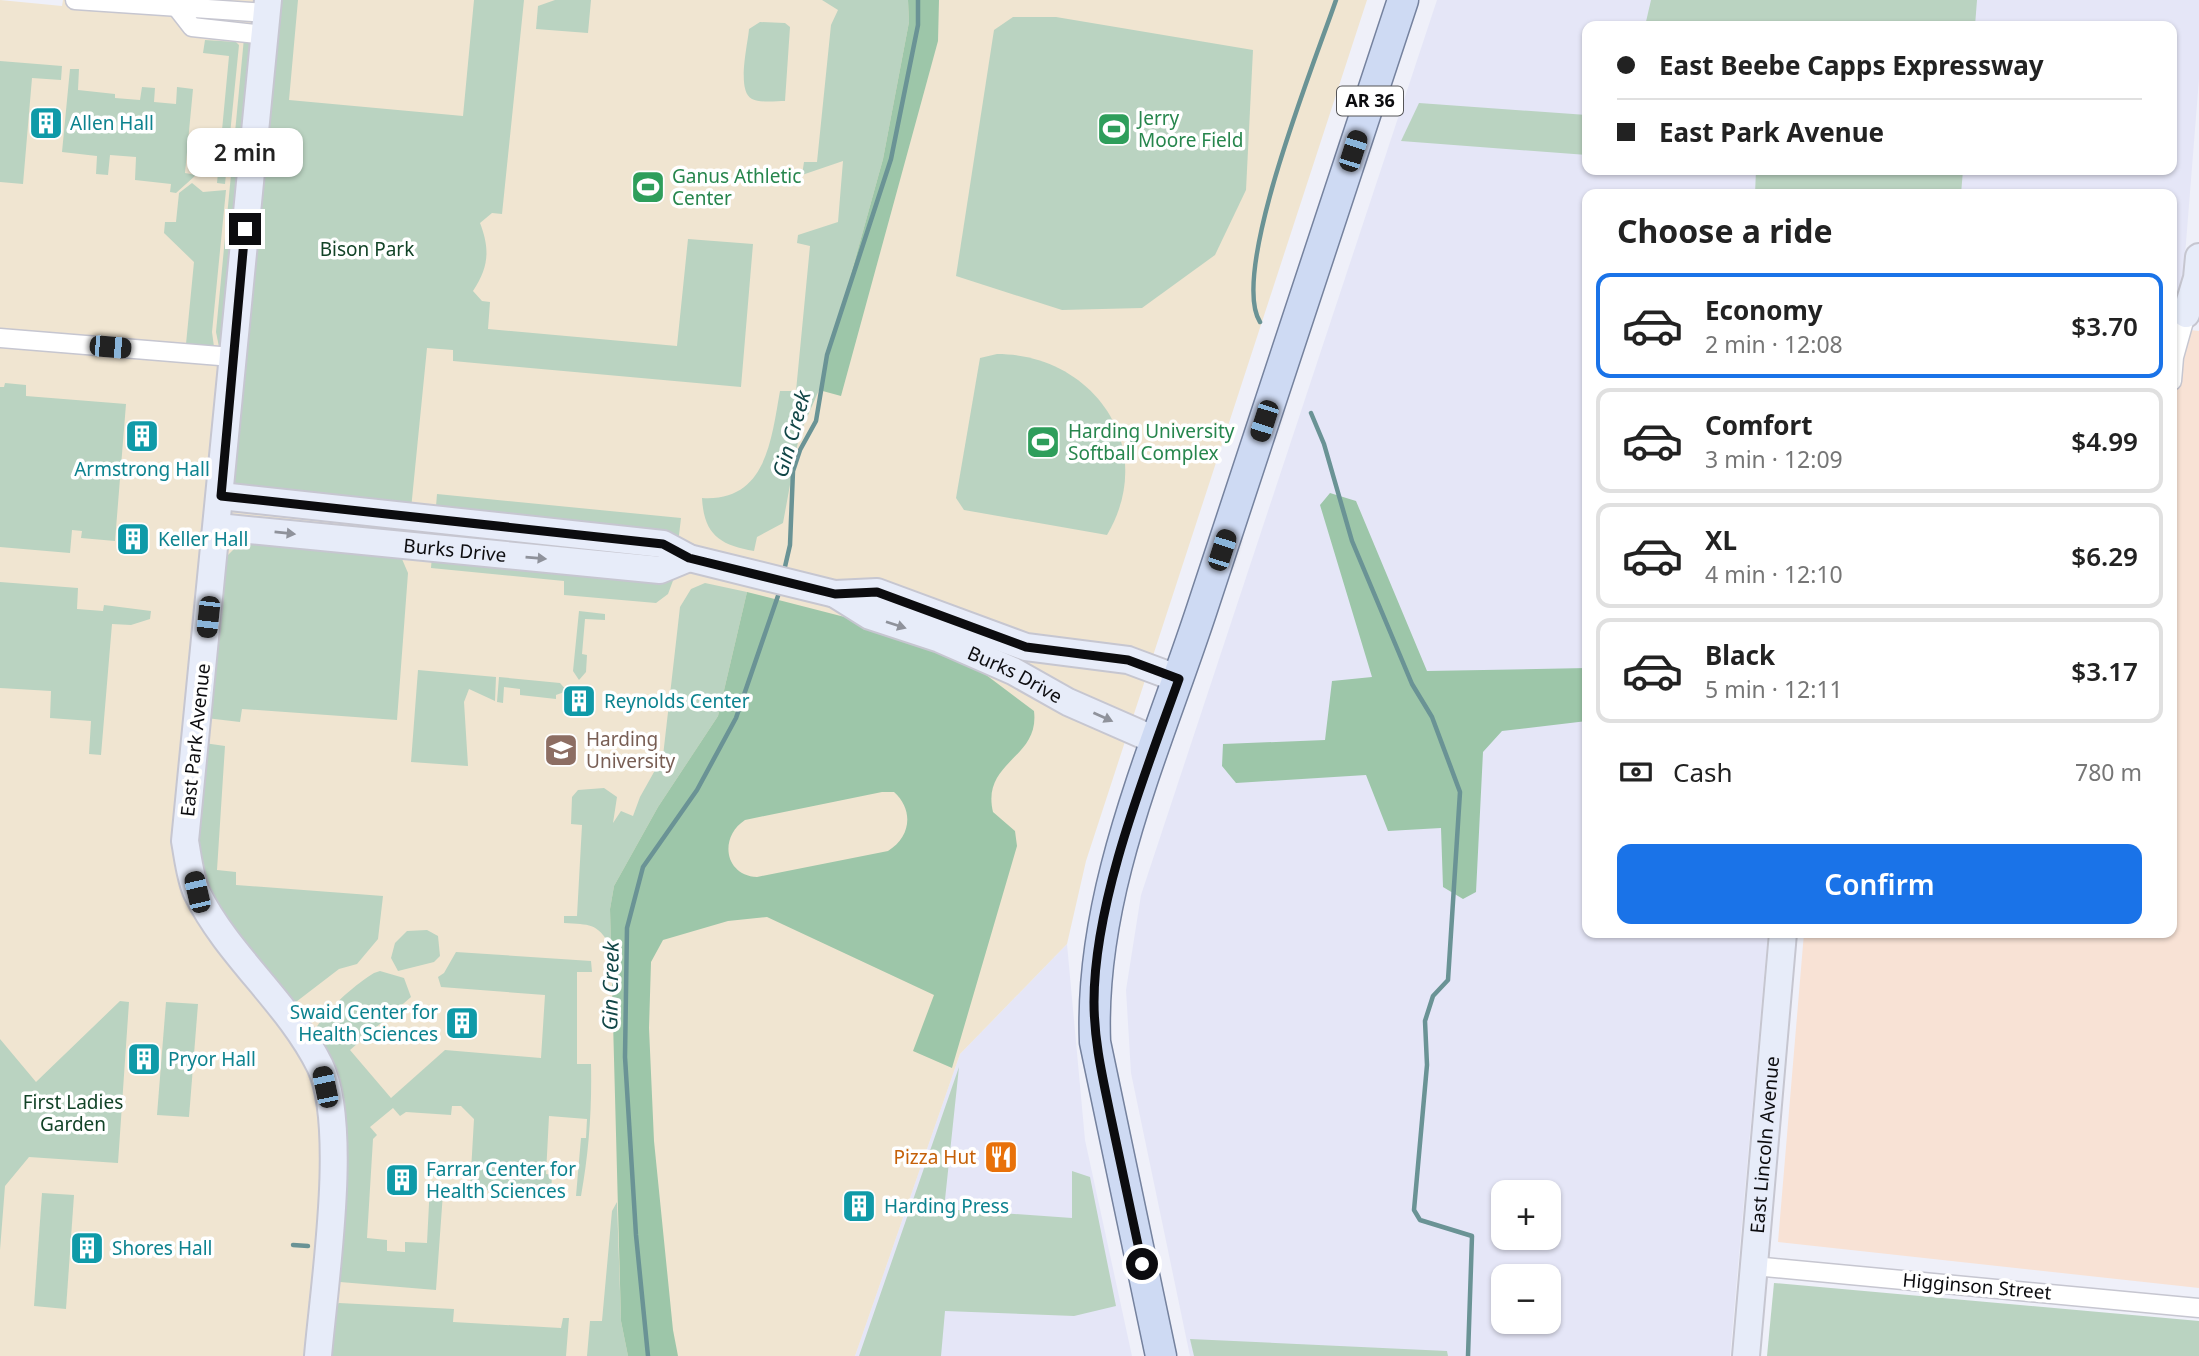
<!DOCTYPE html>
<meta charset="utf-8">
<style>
body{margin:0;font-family:"Noto Sans",sans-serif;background:#f6f6f6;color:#222;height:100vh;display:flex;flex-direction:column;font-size:26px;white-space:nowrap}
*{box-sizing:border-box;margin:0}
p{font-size:23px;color:#767676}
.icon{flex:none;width:38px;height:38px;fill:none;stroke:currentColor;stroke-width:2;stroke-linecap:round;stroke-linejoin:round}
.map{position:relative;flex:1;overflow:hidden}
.drawer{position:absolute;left:1582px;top:189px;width:595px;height:749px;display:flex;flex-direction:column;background:#fff;border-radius:14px;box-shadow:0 2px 5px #0004}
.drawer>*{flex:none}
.banner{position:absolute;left:1582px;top:21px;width:595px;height:154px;border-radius:14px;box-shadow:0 2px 5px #0004;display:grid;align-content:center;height:154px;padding:0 35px;background:#fff}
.tools{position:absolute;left:1491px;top:1180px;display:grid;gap:14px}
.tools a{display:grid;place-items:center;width:70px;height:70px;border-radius:14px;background:#fff;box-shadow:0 2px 5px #0004;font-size:35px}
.end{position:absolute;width:32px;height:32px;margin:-16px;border:9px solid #0c0c0f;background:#fff;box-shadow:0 0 0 4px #fff}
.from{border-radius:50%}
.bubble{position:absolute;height:49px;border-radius:14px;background:#fff;box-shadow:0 2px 5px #0004;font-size:23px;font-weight:600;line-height:49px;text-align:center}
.car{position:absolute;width:21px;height:42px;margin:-21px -10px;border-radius:9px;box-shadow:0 0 5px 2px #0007;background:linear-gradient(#222 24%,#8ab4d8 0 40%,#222 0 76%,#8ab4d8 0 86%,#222 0)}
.banner b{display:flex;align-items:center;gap:24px;height:66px;font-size:26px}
.banner b+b{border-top:2px solid #e0e0e0}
.banner i{width:18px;height:18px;background:#222}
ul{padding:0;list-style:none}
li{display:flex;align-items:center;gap:21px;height:105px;margin:0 14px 10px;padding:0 21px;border:4px solid #e0e0e0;border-radius:14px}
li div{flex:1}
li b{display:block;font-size:26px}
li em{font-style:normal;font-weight:600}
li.selected{border-color:#1a73e8}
li>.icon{width:63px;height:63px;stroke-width:1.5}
h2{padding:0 35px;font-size:32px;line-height:84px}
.pay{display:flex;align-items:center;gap:18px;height:77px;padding:0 35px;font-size:26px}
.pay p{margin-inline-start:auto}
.cta{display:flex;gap:14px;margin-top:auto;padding:14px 35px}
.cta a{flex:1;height:80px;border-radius:14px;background:#1a73e8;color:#fff;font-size:28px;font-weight:600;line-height:80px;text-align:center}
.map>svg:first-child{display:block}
</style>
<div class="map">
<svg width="2199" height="1356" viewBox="0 0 2199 1356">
<rect width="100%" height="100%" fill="#eff0f9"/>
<!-- built -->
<g fill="#e5e6f7" fill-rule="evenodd">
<path d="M 1437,0 L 2199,0 L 2199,79 L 2182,293 L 2172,292 L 2172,194 L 1587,194 L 1587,933 L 1768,933 L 1730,1356 L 1190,1356 L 1131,1073 L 1126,990 L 1141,895 ZM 1587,26 L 2172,26 L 2172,170 L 1587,170 ZM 1503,1192 L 1549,1192 L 1549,1237 L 1503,1237 ZM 1503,1276 L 1549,1276 L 1549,1321 L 1503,1321 Z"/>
<polygon points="1067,944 1085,1140 1132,1356 855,1356 960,1054"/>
</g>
<!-- industrial -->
<polygon fill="#f8e2d5" points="2172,328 2199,331 2199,1288 1778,1242 1804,933 2172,933"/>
<!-- education -->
<polygon fill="#f0e5d1" points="0,0 62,6 63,0 1367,0 1086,861 1067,944 960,1054 855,1356 0,1356"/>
<!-- green -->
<g fill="#bad3c1">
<path d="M 277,0 L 298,0 L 289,100 L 463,116 L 474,0 L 524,0 L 502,214 L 492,213 L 480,223 C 490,249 489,267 473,291 L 482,301 L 490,302 L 488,329 L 677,346 L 688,239 L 753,244 L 741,387 L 453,361 L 453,350 L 427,348 L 411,509 L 247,491 L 235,483 L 231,472 Z"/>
<polygon points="555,0 591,0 588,33 536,29 538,6"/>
<path d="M 822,0 L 908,0 L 909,22 L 883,159 L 819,390 L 799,436 L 783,523 L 757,537 L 754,551 C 720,545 704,535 702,498 C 766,502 771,441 780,391 L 796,391 L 810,246 L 797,243 L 798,235 L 838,222 L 843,161 L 802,175 L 804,162 L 817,162 L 831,25 L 838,10 Z"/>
<polygon points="1651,0 1977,0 1975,26 1645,26"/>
<polygon points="1013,17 1056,17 1253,50 1246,190 1215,255 1142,308 1062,310 956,276 994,30"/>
<path d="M 760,22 L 785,23 L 790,27 L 785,101 C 776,101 760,103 752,99 C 736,91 748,44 749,29 Z"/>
<polygon points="244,38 251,43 253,51 222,348 219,347 216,332"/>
<polygon points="205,40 236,42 239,45 225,184 217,183 229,56 203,53"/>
<polygon points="0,61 62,66 61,80 32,78 23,184 0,182"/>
<polygon points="70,69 79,69 78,90 115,94 115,98 140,100 142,87 155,88 154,102 176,104 177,87 193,89 185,173 196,175 176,193 170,192 171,184 135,180 136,157 110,155 108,175 96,174 97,156 62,152"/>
<polygon points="1419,103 1587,115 1587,155 1401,141"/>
<polygon points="1756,170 1963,170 1961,194 1755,194"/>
<polygon points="192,183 203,192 226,190 212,332 214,347 186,344 194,262 164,233 165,222 176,222 179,193"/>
<path d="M 997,354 C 1093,354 1159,447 1107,535 L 964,510 L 956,498 L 980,358 Z"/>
<polygon points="5,383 26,385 26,396 126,404 115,541 81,538 82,531 72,530 70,553 0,547 0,387 4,387"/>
<polygon points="437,494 681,518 674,578 668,594 656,603 564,595 564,581 431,568"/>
<polygon points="241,542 395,554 402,559 408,573 397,720 242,709 240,722 206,718 223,560"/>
<polygon points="0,582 78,588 77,609 103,611 104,605 151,611 150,619 131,625 112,624 101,755 89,754 91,721 50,718 51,691 0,688"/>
<path d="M 705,583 L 747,592 L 718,716 L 658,807 L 614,886 L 610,909 L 611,946 C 596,922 590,925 564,923 L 564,916 L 577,916 L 582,825 L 571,824 L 572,797 L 578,790 L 604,788 L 617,797 L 613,823 L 621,811 L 633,816 L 640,797 L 663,756 L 680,607 L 691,589 Z"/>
<polygon points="579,611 605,614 605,620 585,619 582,654 587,655 586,672 579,680 573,671"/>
<polygon points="418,670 496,677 495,701 469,689 464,702 468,766 411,762"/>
<polygon points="499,677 560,683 567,691 556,695 556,699 520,695 520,689 504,687 503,703 497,702"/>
<polygon points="204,743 225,746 217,870 236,872 236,885 383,896 378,939 357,964 339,969 292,1005 202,885 193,852"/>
<polygon points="427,930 438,936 440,956 434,962 398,971 391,958 395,943 407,931"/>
<path d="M 456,952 L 591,961 L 592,972 L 577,972 L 577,1064 L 591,1064 C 592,1109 589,1152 581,1196 L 576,1196 L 581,1138 L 586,1138 L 587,1119 L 549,1116 L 546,1174 L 552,1175 L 551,1194 L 470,1189 L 474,1119 L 461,1106 L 452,1106 L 451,1115 L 406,1112 L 400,1116 L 393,1108 L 370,1127 L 377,1135 L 373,1139 L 367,1238 L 387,1240 L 387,1251 L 405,1252 L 405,1242 L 427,1243 L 430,1184 L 434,1181 L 443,1193 L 436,1290 L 340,1282 L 337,1280 L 314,1034 C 318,1016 358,982 374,973 L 380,971 L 404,978 L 411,997 L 350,1050 L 391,1098 L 445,1050 L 541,1058 L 545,995 L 441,987 L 438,977 L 444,973 Z"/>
<polygon points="120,1001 129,1002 118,1163 29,1157 5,1186 0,1250 0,1039 36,1082"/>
<polygon points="166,1002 198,1004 189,1117 157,1115"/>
<polygon points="959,1067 944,1209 1072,1218 1072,1171 1090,1177 1116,1306 1074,1316 945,1311 941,1356 859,1356"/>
<polygon points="42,1193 74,1195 66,1309 34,1306"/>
<polygon points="617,1202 621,1321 628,1356 587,1356 590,1321 602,1321 612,1211"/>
<polygon points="1774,1283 2199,1321 2199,1356 1767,1356"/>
<polygon points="339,1303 454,1309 453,1322 561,1328 563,1318 569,1318 566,1356 330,1356 333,1307"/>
<polygon points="1190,1339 1447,1351 1448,1356 1194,1356"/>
</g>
<!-- forest -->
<g fill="#9dc6a9" fill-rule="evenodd">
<polygon points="908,0 939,0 938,41 841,396 819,390 883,159 909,22"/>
<polygon points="1330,493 1356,501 1427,671 1587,668 1587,721 1502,731 1483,752 1476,892 1463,899 1443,887 1441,828 1388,831 1366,775 1236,783 1222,766 1223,744 1325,740 1332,681 1372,677 1320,505"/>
<path d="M 747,592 L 868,623 L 961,656 L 1034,711 C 1040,759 981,761 993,812 L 1015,831 L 1017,846 L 952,1068 L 913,1051 L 934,995 L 767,917 L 728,921 L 663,940 L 651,962 L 649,1028 L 654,1141 L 673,1330 L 678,1356 L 628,1356 L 621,1321 L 610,909 L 614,886 L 658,807 L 718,716 ZM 882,792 L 894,792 C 914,810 911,837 888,851 L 757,877 C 724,875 719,837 745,820 Z"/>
</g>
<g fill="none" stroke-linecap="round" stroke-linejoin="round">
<!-- stream -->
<g stroke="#6a9395" stroke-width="4.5">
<path d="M 1260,322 C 1229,273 1316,59 1336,0"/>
<polyline points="1311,413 1324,444 1352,541 1412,684 1432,717 1460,792 1448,980 1433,996 1425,1021 1427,1065 1414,1210 1420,1220 1472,1236 1468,1356"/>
<polyline points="784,571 790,545 793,471 800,450 816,421 827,355 891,159 918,25 918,0"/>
<polyline points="293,1245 308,1246"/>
<polyline points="648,1356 636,1235 625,1057 627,928 643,867 697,790 736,718 780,590"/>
</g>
<!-- street casing -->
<g stroke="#c6c6d0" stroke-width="21">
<g id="street">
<polyline points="75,0 267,13"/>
<polyline points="178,9 192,27 265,35"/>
<polyline points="0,338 232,357"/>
<polyline points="2172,381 2174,357 2186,314"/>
<polyline points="1754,1266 2199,1308"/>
</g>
</g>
<!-- secondary casing -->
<g stroke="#c6c6d0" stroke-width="30">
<g id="secondary">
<path d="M 268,0 L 185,841 C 188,857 190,878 197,893 C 228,956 289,1003 320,1066 C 349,1126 324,1286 318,1356"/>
<polyline points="2186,314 2197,278 2199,257"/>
<polyline points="221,496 663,544 689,558 835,594 877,592 1026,647 1128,660 1179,679"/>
<path id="s1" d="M 218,527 L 660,570 L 689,558"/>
<path id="s2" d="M 835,594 L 870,616 L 940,639 L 1013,671 L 1068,702 L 1157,741"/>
<path id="s3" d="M 1746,1356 L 1783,933"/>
</g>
</g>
<!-- primary casing -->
<g stroke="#75829e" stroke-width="33">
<path id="primary" d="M 1161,1356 L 1095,1042 C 1089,892 1156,749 1202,609 C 1269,406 1336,203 1403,0"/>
</g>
<!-- street -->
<use href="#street" stroke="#fff" stroke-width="18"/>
<!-- secondary -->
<use href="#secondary" stroke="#e7ecf9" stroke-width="26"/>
<!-- primary -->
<use href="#primary" stroke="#cedaf3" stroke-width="30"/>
</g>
<!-- one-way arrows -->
<defs><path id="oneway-solid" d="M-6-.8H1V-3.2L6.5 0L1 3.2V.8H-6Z" transform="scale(1.75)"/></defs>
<g fill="#8f929b">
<use href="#oneway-solid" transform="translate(285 533) rotate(6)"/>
<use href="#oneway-solid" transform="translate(536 558) rotate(5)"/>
<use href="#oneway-solid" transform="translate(896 625) rotate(18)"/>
<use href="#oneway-solid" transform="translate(1103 717) rotate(24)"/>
</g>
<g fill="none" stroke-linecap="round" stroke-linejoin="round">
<!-- route -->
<path stroke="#0c0c0f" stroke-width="9" d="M 245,229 L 221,496 L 663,544 L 689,558 L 835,594 L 877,592 L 1026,647 L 1128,660 L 1179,679 C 1145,774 1094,901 1094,1002 C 1094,1042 1103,1079 1111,1118 C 1121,1166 1132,1215 1142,1264"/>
</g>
<!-- icons -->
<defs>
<g id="building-square" transform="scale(1.75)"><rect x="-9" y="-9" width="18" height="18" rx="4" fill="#0f9aa8" stroke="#fff"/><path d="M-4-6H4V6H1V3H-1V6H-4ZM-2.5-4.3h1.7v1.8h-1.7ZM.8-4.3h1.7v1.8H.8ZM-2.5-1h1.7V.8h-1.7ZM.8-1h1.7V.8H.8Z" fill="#fff"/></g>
<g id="stadium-square" transform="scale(1.75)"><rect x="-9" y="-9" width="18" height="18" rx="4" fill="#2e9e5b" stroke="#fff"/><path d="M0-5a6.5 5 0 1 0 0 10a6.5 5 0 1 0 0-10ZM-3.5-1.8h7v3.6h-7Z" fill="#fff"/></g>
<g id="university-square" transform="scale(1.75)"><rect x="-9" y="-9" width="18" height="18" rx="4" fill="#8d6e63" stroke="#fff"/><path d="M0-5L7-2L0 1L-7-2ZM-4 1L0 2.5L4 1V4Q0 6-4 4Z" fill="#fff"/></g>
<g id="restaurant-square" transform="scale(1.75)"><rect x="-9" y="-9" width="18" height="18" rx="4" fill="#e8710a" stroke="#fff"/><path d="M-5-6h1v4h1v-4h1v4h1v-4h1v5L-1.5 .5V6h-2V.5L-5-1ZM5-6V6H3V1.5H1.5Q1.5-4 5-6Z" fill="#fff"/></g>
</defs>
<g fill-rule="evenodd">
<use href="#building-square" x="46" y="123"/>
<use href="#stadium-square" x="1114" y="129"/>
<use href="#stadium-square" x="648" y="187"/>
<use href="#building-square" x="142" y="436"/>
<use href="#stadium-square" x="1043" y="442"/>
<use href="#building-square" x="133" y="539"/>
<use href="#building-square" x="579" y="701"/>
<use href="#university-square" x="561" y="750"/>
<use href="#building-square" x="462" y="1023"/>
<use href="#building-square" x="144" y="1059"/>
<use href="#restaurant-square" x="1001" y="1157"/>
<use href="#building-square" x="402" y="1180"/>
<use href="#building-square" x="859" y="1206"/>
<use href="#building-square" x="87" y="1248"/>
</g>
<g text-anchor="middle" stroke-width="7" stroke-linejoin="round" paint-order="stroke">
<!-- shield labels -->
<rect fill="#fff" stroke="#555557" stroke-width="2" x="1337" y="86.5" width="66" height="29" rx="5"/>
<g font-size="18" font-weight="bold" fill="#0c0c0f">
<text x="1370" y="107">AR 36</text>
</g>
<!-- leisure labels -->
<g font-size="19" fill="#27864d" stroke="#fff" text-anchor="start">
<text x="1138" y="125">Jerry<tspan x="1138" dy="22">Moore Field</tspan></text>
<text x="672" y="183">Ganus Athletic<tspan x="672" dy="22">Center</tspan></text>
<text x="1068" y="438">Harding University<tspan x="1068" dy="22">Softball Complex</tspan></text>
</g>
<!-- culture labels -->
<g font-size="19" fill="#0d838f" stroke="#fff" text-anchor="start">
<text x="70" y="130">Allen Hall</text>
<text x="142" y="476" text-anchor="middle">Armstrong Hall</text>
<text x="158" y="546">Keller Hall</text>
<text x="604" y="708">Reynolds Center</text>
<text x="438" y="1019" text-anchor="end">Swaid Center for<tspan x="438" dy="22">Health Sciences</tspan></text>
<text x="168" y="1066">Pryor Hall</text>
<text x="426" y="1176">Farrar Center for<tspan x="426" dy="22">Health Sciences</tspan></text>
<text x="884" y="1213">Harding Press</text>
<text x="112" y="1255">Shores Hall</text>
</g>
<!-- park labels -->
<g font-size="19" fill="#124327" stroke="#fff">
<text x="367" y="256">Bison Park</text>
<text x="73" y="1109">First Ladies<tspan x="73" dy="22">Garden</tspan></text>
</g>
<!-- street labels -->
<g font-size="19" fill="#0c0c0f" stroke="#fff">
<text dy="7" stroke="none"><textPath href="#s1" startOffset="238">Burks Drive</textPath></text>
<text dy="7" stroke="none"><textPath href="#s2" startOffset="198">Burks Drive</textPath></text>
<text transform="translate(195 740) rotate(-84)" y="7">East Park Avenue</text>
<text dy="7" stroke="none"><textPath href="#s3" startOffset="212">East Lincoln Avenue</textPath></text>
<text transform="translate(1977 1286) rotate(5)" y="7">Higginson Street</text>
</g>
<!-- education labels -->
<g font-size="19" fill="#785e54" stroke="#fff" text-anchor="start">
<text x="586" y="746">Harding<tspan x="586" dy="22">University</tspan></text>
</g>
<!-- food labels -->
<g font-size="19" fill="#c56008" stroke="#fff" text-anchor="end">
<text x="976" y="1164">Pizza Hut</text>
</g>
<!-- water labels -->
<g font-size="21" font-style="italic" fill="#114647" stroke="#fff">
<text transform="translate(792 434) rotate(-74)" y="7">Gin Creek</text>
<text transform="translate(611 986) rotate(-89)" y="7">Gin Creek</text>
</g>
</g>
</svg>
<div class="tools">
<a>+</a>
<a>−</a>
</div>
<i class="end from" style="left:1142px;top:1264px"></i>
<i class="end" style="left:245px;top:229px"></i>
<div class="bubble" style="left:187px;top:128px;width:116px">2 min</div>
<i class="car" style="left:1353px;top:151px;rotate:18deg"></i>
<i class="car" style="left:110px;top:347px;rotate:95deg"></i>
<i class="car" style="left:1264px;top:421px;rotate:198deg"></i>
<i class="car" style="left:1222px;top:550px;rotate:18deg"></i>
<i class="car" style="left:208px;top:617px;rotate:186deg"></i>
<i class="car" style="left:197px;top:892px;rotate:347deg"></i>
<i class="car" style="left:325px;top:1087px;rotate:348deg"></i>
<div class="banner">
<b><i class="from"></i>East Beebe Capps Expressway</b>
<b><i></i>East Park Avenue</b>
</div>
<section class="drawer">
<h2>Choose a ride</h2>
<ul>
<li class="selected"><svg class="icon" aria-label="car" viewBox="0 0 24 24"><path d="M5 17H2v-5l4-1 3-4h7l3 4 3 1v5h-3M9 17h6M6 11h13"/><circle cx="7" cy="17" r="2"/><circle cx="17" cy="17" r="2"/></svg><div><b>Economy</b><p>2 min · 12:08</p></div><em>$3.70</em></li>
<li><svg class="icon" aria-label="car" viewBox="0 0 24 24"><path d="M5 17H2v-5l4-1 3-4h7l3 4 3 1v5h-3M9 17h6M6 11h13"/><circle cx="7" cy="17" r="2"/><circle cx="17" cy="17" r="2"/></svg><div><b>Comfort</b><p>3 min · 12:09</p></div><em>$4.99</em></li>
<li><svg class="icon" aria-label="car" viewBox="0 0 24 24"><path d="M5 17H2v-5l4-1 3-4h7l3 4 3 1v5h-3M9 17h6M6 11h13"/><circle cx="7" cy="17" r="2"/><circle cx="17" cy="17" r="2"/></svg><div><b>XL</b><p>4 min · 12:10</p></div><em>$6.29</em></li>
<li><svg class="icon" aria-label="car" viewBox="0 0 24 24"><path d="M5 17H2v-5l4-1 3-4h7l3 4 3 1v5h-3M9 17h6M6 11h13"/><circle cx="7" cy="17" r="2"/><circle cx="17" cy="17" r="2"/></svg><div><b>Black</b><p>5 min · 12:11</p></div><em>$3.17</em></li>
</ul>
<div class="pay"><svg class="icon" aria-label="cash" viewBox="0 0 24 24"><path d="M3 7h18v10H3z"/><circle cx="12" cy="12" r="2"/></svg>Cash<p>780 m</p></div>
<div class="cta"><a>Confirm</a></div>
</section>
</div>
